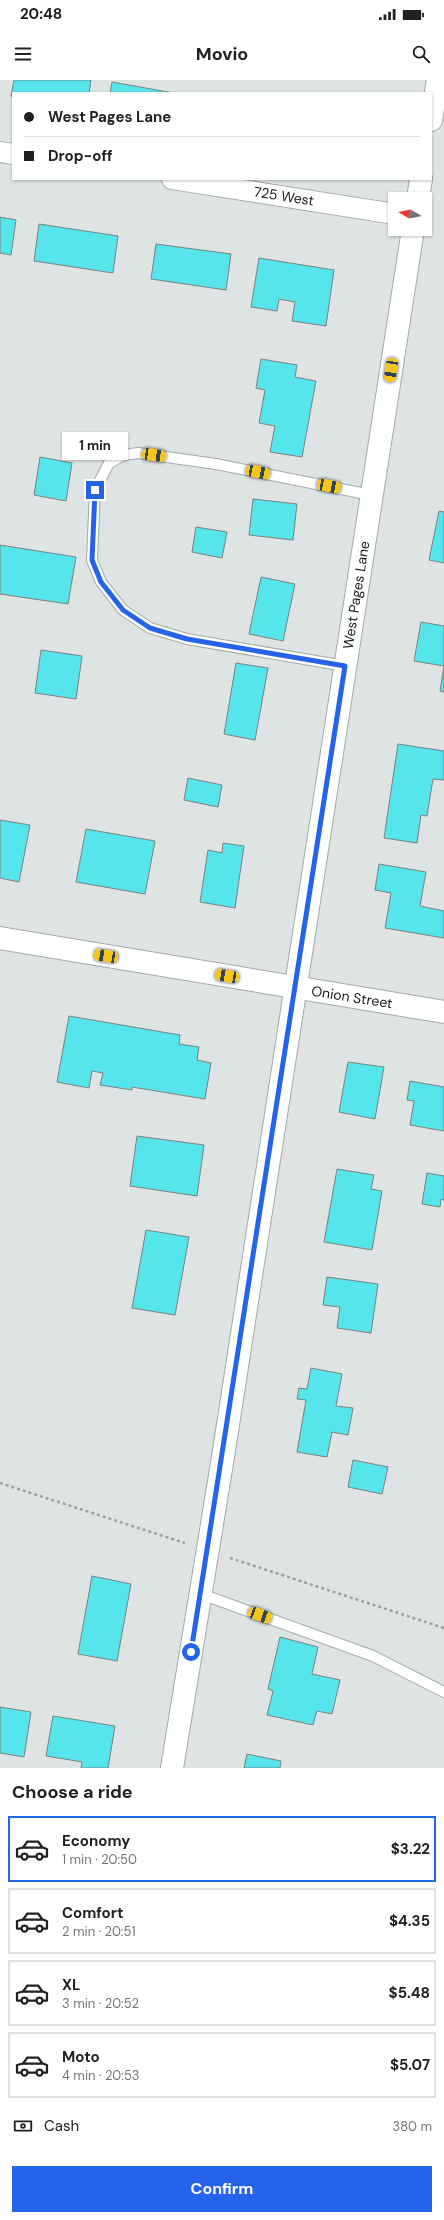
<!DOCTYPE html>
<meta charset="utf-8">
<style>
body{margin:0;font-family:"DM Sans",sans-serif;background:#f2f2f2;color:#202124;height:100vh;display:flex;flex-direction:column;font-size:15px;white-space:nowrap}
*{box-sizing:border-box;margin:0}
p{font-size:13px;color:#757577}
.icon{flex:none;width:22px;height:22px;fill:none;stroke:currentColor;stroke-width:2;stroke-linecap:round;stroke-linejoin:round}
.map{position:relative;height:1688px;overflow:hidden}
.sheet{display:flex;flex-direction:column;background:#fff;flex:1}
.sheet>*{flex:none}
.hud{position:absolute;left:12px;top:12px;width:420px;height:88px;border-radius:0px;box-shadow:0 1px 3px #0004;display:grid;align-content:center;height:88px;padding:0 12px;background:#fff}
.needle{width:26px;rotate:279deg}
.tools{position:absolute;left:388px;top:112px;display:grid;gap:8px}
.tools a{display:grid;place-items:center;width:44px;height:44px;border-radius:0px;background:#fff;box-shadow:0 1px 3px #0004;font-size:20px}
.end{position:absolute;width:18px;height:18px;margin:-9px;border:5px solid #2563eb;background:#fff;box-shadow:0 0 0 2px #fff}
.from{border-radius:50%}
.bubble{position:absolute;height:28px;border-radius:0px;background:#fff;box-shadow:0 1px 3px #0004;font-size:13px;font-weight:700;line-height:28px;text-align:center}
.car{position:absolute;width:12px;height:24px;margin:-12px -6px;border-radius:5px;box-shadow:0 0 3px 1px #0007;background:linear-gradient(#f5c518 24%,#345 0 40%,#f5c518 0 76%,#345 0 86%,#f5c518 0)}
.hud b{display:flex;align-items:center;gap:14px;height:38px;font-size:15px}
.hud b+b{border-top:1px solid #e0e0e0}
.hud i{width:10px;height:10px;background:#202124}
ul{padding:0;list-style:none}
li{display:flex;align-items:center;gap:12px;height:66px;margin:0 8px 6px;padding:0 4px;border:2px solid #e0e0e0;border-radius:0px}
li div{flex:1}
li b{display:block;font-size:15px}
li em{font-style:normal;font-weight:700}
li.on{border-color:#2563eb}
li>.icon{width:36px;height:36px;stroke-width:1.5}
h2{padding:0 12px;font-size:18px;line-height:48px}
.pay{display:flex;align-items:center;gap:10px;height:44px;padding:0 12px;font-size:15px}
.pay p{margin-inline-start:auto}
.primary-button{display:flex;gap:8px;margin-top:auto;padding:8px 12px}
.primary-button a{flex:1;height:46px;border-radius:0px;background:#2563eb;color:#fff;font-size:16px;font-weight:700;line-height:46px;text-align:center}
.status{display:flex;justify-content:space-between;align-items:center;height:28px;padding:0 20px;background:#fff;direction:ltr}
.status svg{height:11px;fill:currentColor}
header{display:flex;justify-content:space-between;align-items:center;height:52px;padding:0 12px;background:#fff;font-size:18px;font-weight:700}
.map>svg:first-child{display:block}
</style>
<div class="status"><b>20:48</b><svg viewBox="0 0 49 12"><path d="M0 12V9h3v3zM5 12V6h3v6zM10 12V3h3v9zM15 12V0h3v12zM26 1h20v11H26zM47 4h2v5h-2z"/></svg></div>
<header><svg class="icon" aria-label="menu" viewBox="0 0 24 24"><path d="M4 6h16M4 12h16M4 18h16"/></svg>Movio<svg class="icon" aria-label="search" viewBox="0 0 24 24"><circle cx="10" cy="10" r="6"/><path d="M15 15l6 6"/></svg></header>
<div class="map">
<svg width="444" height="1688" viewBox="0 0 444 1688">
<rect width="100%" height="100%" fill="#dee4e4"/>
<!-- building -->
<g fill="#55e5ea" stroke="#7b8181">
<polygon points="14,0 91,0 89,13 13,13 13,17 11,16"/>
<polygon points="112,2 174,13 110,13"/>
<polygon points="0,137 16,140 11,175 0,173"/>
<polygon points="39,144 118,156 113,193 34,181"/>
<polygon points="156,164 231,174 226,210 151,199"/>
<polygon points="259,178 334,190 326,246 292,241 295,222 279,219 277,231 251,227"/>
<polygon points="261,279 297,285 295,297 316,301 302,377 270,372 275,346 259,343 265,310 256,308"/>
<polygon points="40,377 72,383 66,421 34,415"/>
<polygon points="253,419 297,424 293,460 249,455"/>
<polygon points="439,431 444,432 444,483 429,480"/>
<polygon points="196,447 227,452 222,478 192,472"/>
<polygon points="0,465 76,477 68,524 0,514"/>
<polygon points="261,497 295,504 283,561 249,554"/>
<polygon points="421,542 444,546 444,612 440,611 444,586 414,581"/>
<polygon points="41,570 82,576 76,619 35,613"/>
<polygon points="236,583 268,588 255,660 224,654"/>
<polygon points="398,664 444,671 444,700 433,699 427,736 421,735 417,763 384,758"/>
<polygon points="188,698 222,705 218,727 184,720"/>
<polygon points="0,740 30,745 19,802 0,798"/>
<polygon points="86,749 155,761 145,814 76,802"/>
<polygon points="223,763 244,766 235,828 200,822 208,770 222,773"/>
<polygon points="379,784 426,792 420,826 444,831 444,858 385,848 391,813 375,810"/>
<polygon points="69,936 180,955 179,964 199,967 197,980 211,983 205,1019 132,1007 132,1010 100,1005 103,993 92,991 89,1008 57,1002"/>
<polygon points="348,982 384,987 375,1039 339,1032"/>
<polygon points="410,1001 444,1007 444,1051 410,1045 414,1021 407,1020"/>
<polygon points="137,1056 204,1065 197,1116 130,1106"/>
<polygon points="337,1089 374,1095 371,1109 382,1111 372,1170 324,1162"/>
<polygon points="427,1093 444,1096 444,1120 441,1119 440,1127 422,1124"/>
<polygon points="146,1150 189,1157 175,1235 132,1228"/>
<polygon points="327,1197 378,1204 371,1253 337,1248 340,1227 323,1225"/>
<polygon points="311,1288 342,1294 336,1326 353,1328 348,1355 332,1352 327,1377 297,1372 306,1320 297,1319 299,1308 307,1309"/>
<polygon points="353,1380 388,1387 382,1414 348,1407"/>
<polygon points="92,1496 131,1504 117,1581 78,1574"/>
<polygon points="280,1557 318,1567 312,1594 340,1600 332,1634 317,1631 313,1645 267,1635 273,1611 268,1609"/>
<polygon points="0,1627 31,1632 24,1677 0,1673"/>
<polygon points="53,1636 115,1646 108,1688 81,1688 82,1682 46,1676"/>
<polygon points="247,1674 281,1681 280,1688 244,1688"/>
</g>
<g fill="none" stroke-linecap="round" stroke-linejoin="round">
<!-- service casing -->
<g stroke="#a3a9a9" stroke-width="12">
<g id="service">
<polyline points="345,586 187,559 150,548 123,530 101,502 92,480 95,410 109,383 124,375 138,373 216,384 371,415"/>
<polyline points="201,1514 373,1576 444,1612"/>
</g>
</g>
<!-- minor casing -->
<g stroke="#a3a9a9" stroke-width="22">
<g id="minor">
<polyline points="0,72 13,74"/>
<polyline points="172,99 395,134"/>
</g>
</g>
<!-- tertiary casing -->
<g stroke="#a3a9a9" stroke-width="24">
<g id="tertiary">
<polyline points="431,40 438,0"/>
<polyline points="418,119 421,99"/>
<polyline points="0,858 444,932"/>
<polyline points="172,1688 223,1377 413,149"/>
</g>
</g>
<!-- path -->
<g stroke="#9ca1a1" stroke-width="2.5" stroke-dasharray="3 3" stroke-linecap="butt">
<polyline points="0,1403 185,1463"/>
<polyline points="230,1478 444,1548"/>
</g>
<!-- service -->
<use href="#service" stroke="#fff" stroke-width="10"/>
<!-- minor -->
<use href="#minor" stroke="#fff" stroke-width="20"/>
<!-- tertiary -->
<use href="#tertiary" stroke="#fff" stroke-width="22"/>
</g>
<g fill="none" stroke-linecap="round" stroke-linejoin="round">
<!-- route -->
<polyline stroke="#2563eb" stroke-width="5" points="95,410 92,480 101,502 123,530 150,548 187,559 345,586 191,1572"/>
</g>
<g text-anchor="middle" stroke-width="4" stroke-linejoin="round" paint-order="stroke">
<!-- street labels -->
<g font-size="14" fill="#171a1a" stroke="#fff">
<text transform="translate(284 116) rotate(9)" y="5">725 West</text>
<text transform="translate(356 515) rotate(-81)" y="5">West Pages Lane</text>
<text transform="translate(352 917) rotate(9)" y="5">Onion Street</text>
</g>
</g>
</svg>
<div class="tools">
<a><svg class="needle" viewBox="-14 -14 28 28"><path d="M0-13l5 13h-10z" fill="#e53935"/><path d="M0 13l5-13h-10z" fill="#757577"/></svg></a>
</div>
<i class="end from" style="left:191px;top:1572px"></i>
<i class="end" style="left:95px;top:410px"></i>
<div class="bubble" style="left:62px;top:352px;width:66px">1 min</div>
<i class="car" style="left:391px;top:290px;rotate:189deg"></i>
<i class="car" style="left:154px;top:375px;rotate:98deg"></i>
<i class="car" style="left:258px;top:392px;rotate:101deg"></i>
<i class="car" style="left:329px;top:406px;rotate:101deg"></i>
<i class="car" style="left:106px;top:876px;rotate:279deg"></i>
<i class="car" style="left:227px;top:896px;rotate:280deg"></i>
<i class="car" style="left:260px;top:1535px;rotate:110deg"></i>
<div class="hud">
<b><i class="from"></i>West Pages Lane</b>
<b><i></i>Drop-off</b>
</div>
</div>
<section class="sheet">
<h2>Choose a ride</h2>
<ul>
<li class="on"><svg class="icon" aria-label="car" viewBox="0 0 24 24"><path d="M5 17H2v-5l4-1 3-4h7l3 4 3 1v5h-3M9 17h6M6 11h13"/><circle cx="7" cy="17" r="2"/><circle cx="17" cy="17" r="2"/></svg><div><b>Economy</b><p>1 min · 20:50</p></div><em>$3.22</em></li>
<li><svg class="icon" aria-label="car" viewBox="0 0 24 24"><path d="M5 17H2v-5l4-1 3-4h7l3 4 3 1v5h-3M9 17h6M6 11h13"/><circle cx="7" cy="17" r="2"/><circle cx="17" cy="17" r="2"/></svg><div><b>Comfort</b><p>2 min · 20:51</p></div><em>$4.35</em></li>
<li><svg class="icon" aria-label="car" viewBox="0 0 24 24"><path d="M5 17H2v-5l4-1 3-4h7l3 4 3 1v5h-3M9 17h6M6 11h13"/><circle cx="7" cy="17" r="2"/><circle cx="17" cy="17" r="2"/></svg><div><b>XL</b><p>3 min · 20:52</p></div><em>$5.48</em></li>
<li><svg class="icon" aria-label="car" viewBox="0 0 24 24"><path d="M5 17H2v-5l4-1 3-4h7l3 4 3 1v5h-3M9 17h6M6 11h13"/><circle cx="7" cy="17" r="2"/><circle cx="17" cy="17" r="2"/></svg><div><b>Moto</b><p>4 min · 20:53</p></div><em>$5.07</em></li>
</ul>
<div class="pay"><svg class="icon" aria-label="cash" viewBox="0 0 24 24"><path d="M3 7h18v10H3z"/><circle cx="12" cy="12" r="2"/></svg>Cash<p>380 m</p></div>
<div class="primary-button"><a>Confirm</a></div>
</section>
